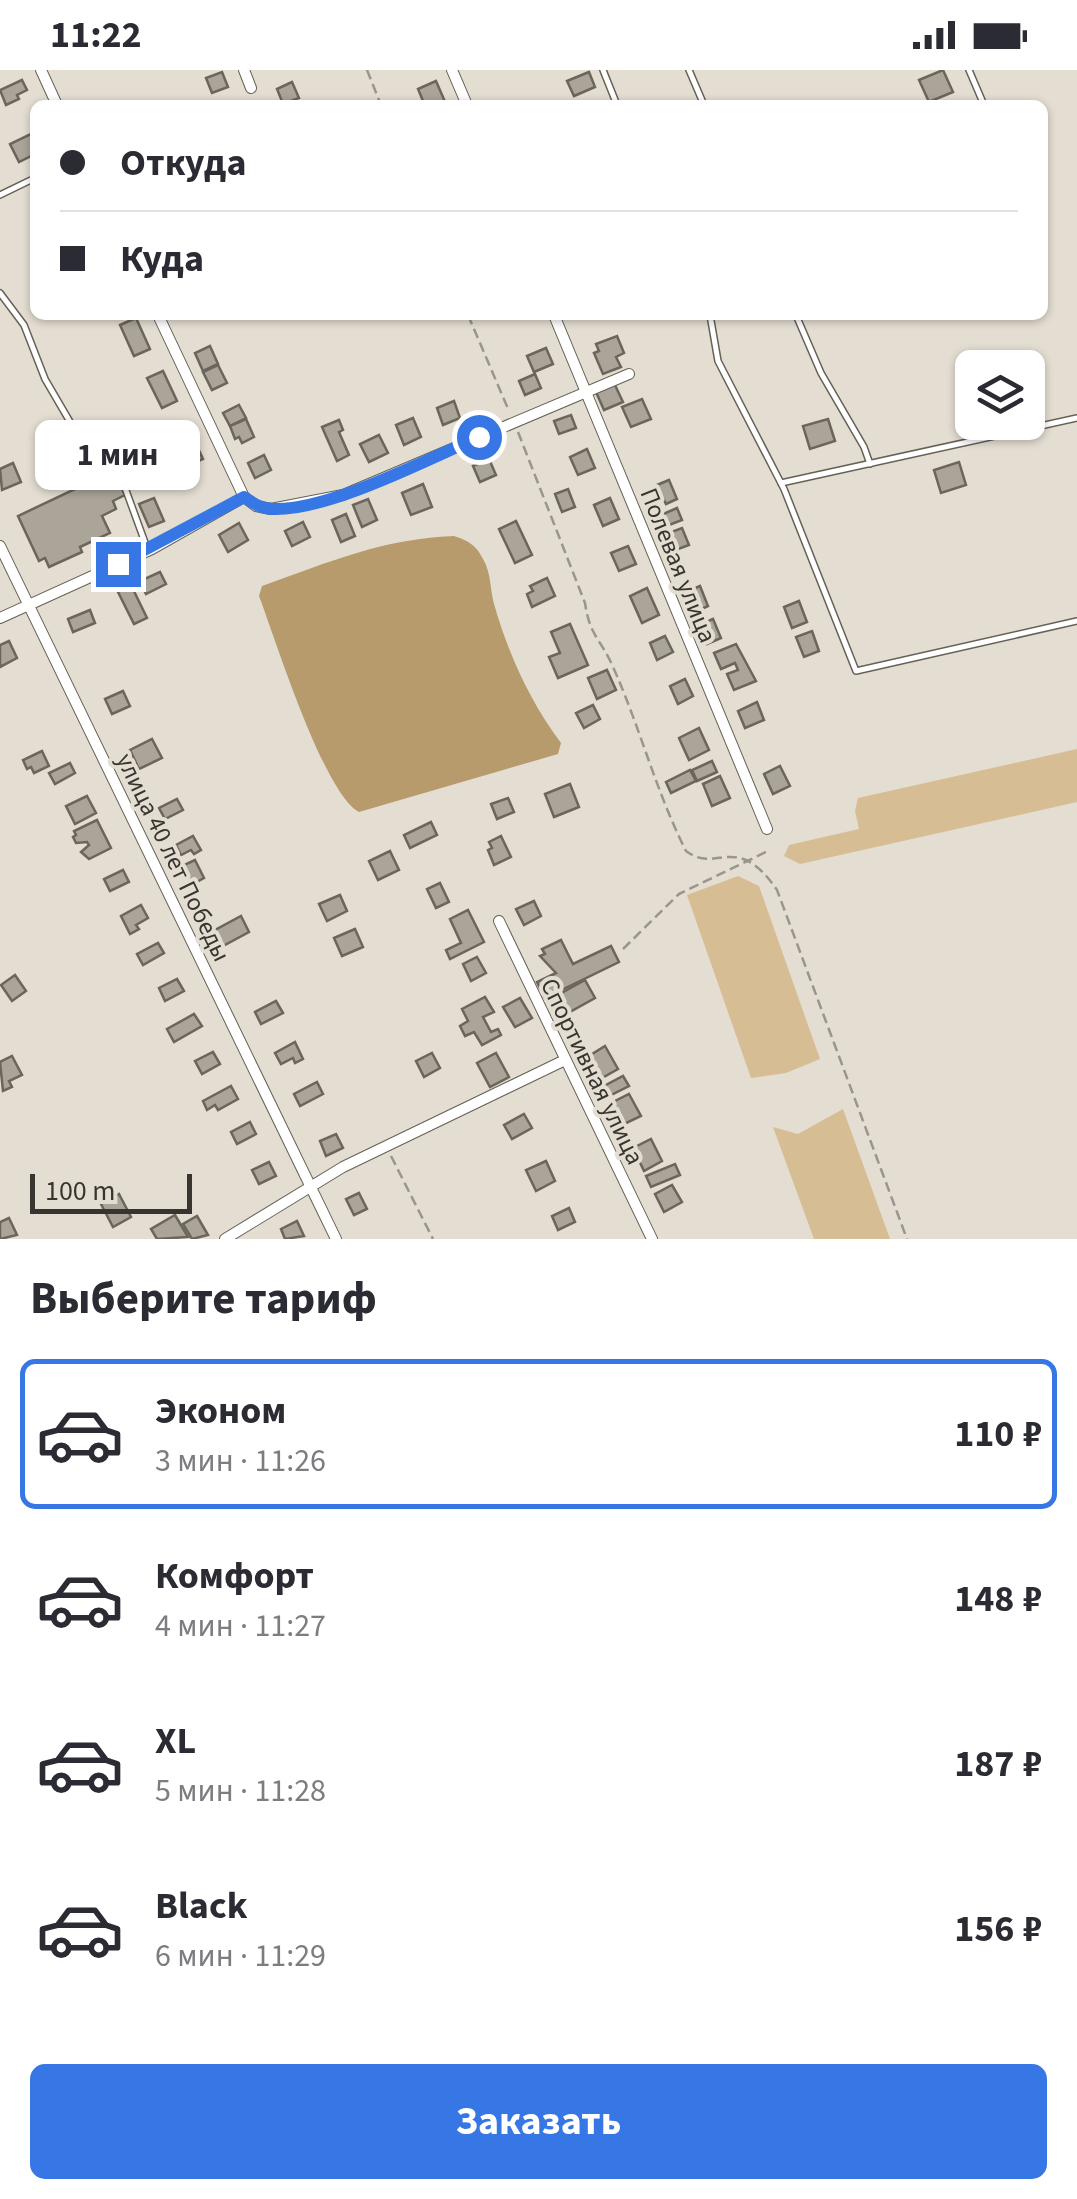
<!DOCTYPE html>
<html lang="ru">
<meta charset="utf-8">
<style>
body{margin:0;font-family:"Source Sans 3",sans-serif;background:#f2f2f3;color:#2b2b33;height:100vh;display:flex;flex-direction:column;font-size:38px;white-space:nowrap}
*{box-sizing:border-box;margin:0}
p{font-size:32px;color:#7c7c81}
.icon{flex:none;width:55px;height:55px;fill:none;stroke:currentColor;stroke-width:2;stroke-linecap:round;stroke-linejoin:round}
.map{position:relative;height:1169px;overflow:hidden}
.sheet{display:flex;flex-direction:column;background:#fff;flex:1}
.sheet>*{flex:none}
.hud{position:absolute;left:30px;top:30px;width:1018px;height:220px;border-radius:15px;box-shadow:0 2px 8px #0004;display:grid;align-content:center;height:220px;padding:0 30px;background:#fff}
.controls{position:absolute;left:955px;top:280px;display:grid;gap:20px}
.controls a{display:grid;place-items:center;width:90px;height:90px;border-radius:15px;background:#fff;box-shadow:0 2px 8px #0004;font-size:50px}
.scale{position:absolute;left:30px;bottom:25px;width:162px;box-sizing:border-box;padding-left:10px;border:5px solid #383530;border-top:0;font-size:28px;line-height:35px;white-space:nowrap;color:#383530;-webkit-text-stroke:8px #e4ddd2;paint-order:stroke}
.end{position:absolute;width:45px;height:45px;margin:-22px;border:12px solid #3677e5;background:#fff;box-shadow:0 0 0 5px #fff}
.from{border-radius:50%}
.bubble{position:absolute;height:70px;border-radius:15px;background:#fff;box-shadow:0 2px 8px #0004;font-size:32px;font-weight:700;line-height:70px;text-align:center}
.hud b{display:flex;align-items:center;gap:35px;height:95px;font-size:38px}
.hud b+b{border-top:2px solid #e1e1e2}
.hud i{width:25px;height:25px;background:#2b2b33}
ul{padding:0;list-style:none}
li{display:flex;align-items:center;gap:30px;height:150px;margin:0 20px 15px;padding:0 10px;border:5px solid transparent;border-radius:15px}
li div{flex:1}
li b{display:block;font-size:38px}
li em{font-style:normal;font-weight:700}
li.on{border-color:#3677e5}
li>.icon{width:90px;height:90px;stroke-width:1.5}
h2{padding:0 30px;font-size:45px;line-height:120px}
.cta{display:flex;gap:20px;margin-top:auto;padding:20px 30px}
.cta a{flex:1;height:115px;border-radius:15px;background:#3677e5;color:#fff;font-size:40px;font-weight:700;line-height:115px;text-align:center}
.status{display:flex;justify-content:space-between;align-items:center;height:70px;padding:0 50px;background:#fff;direction:ltr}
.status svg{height:28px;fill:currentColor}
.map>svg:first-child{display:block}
</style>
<div class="status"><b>11:22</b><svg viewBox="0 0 49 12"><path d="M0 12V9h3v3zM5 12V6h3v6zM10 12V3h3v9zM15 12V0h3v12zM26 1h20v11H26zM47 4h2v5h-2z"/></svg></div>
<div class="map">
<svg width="1077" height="1169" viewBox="0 0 1077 1169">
<rect width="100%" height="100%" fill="#e4ddd2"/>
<!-- green -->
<g fill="#d7bd93">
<polygon points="1077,679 1077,732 800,794 784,786 789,775 859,759 855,741 858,728"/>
<polygon points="738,806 759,816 820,989 786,1003 751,1008 687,825"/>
<polygon points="843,1039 890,1169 814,1169 773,1057 798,1064"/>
</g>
<!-- water -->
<path fill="#b79b6d" d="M 454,466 C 469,471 476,475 483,489 C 491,502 490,519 494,534 C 508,583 530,632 561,673 L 558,684 L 359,742 C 324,724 275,568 259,526 L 262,516 C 330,492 381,469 454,466 Z"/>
<!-- building -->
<g fill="#aaa499" stroke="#6b655b" stroke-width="2.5">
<polygon points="943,0 953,22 929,32 919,10"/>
<polygon points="222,2 228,17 212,23 206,8"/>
<polygon points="589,2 595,17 574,26 567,11"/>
<polygon points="22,10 27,20 17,25 19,29 6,35 0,20"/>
<polygon points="436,11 446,34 417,35 423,31 418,19"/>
<polygon points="292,12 299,28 283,34 277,19"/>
<polygon points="35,62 35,84 19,92 10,74"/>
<polygon points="136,248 150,279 134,286 120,255"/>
<polygon points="617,266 624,283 616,287 621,297 603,304 594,283 599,281 596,274"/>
<polygon points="210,276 218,294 203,301 195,283"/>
<polygon points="546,278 553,294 534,302 527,286"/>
<polygon points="218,295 227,313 212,320 203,302"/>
<polygon points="163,301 177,331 162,338 147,308"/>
<polygon points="535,304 541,318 525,325 519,311"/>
<polygon points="614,313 623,332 604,340 596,322"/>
<polygon points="642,329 651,349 631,357 622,337"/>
<polygon points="454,331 460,348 443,355 437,338"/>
<polygon points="239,335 246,348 230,356 223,343"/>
<polygon points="571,345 576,358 559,364 554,351"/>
<polygon points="413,348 421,367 404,375 396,355"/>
<polygon points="246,349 254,367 242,373 239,367 235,369 230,356"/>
<polygon points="828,349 835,371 810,379 803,356"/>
<polygon points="339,350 343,360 339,362 349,385 337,391 322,357"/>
<polygon points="187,355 203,389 188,396 171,362"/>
<polygon points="379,365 388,383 369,392 360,374"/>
<polygon points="587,379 595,398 578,405 570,387"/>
<polygon points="264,385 271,400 255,408 248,393"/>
<polygon points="489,389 496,405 480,412 473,396"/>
<polygon points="959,392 966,415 941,423 934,400"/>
<polygon points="13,393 21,412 2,420 0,399"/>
<polygon points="113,401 125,425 113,431 116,439 102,446 110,463 80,477 82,482 49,497 45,488 39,491 18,446"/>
<polygon points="669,410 677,429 666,434 657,415"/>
<polygon points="423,414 432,437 411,445 402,423"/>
<polygon points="568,419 575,437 562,442 555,424"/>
<polygon points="154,428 164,451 149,457 139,434"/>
<polygon points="610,428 619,449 603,456 594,435"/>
<polygon points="368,429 377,450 362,457 353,435"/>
<polygon points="677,438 682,450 659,459 654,448"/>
<polygon points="346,444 355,466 341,472 332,450"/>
<polygon points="516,451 532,485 515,493 499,459"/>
<polygon points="303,452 310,467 292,476 285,461"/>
<polygon points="239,453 248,470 228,482 219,465"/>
<polygon points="682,458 689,475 673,481 666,464"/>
<polygon points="628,476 636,494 619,501 611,483"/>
<polygon points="160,502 166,514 146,524 140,511"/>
<polygon points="547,508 555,526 532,537 527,524 533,521 530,516"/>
<polygon points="131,515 147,548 134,554 118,522"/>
<polygon points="700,516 708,536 695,542 686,522"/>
<polygon points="647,518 659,545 642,553 630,526"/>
<polygon points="799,531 807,552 792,558 784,537"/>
<polygon points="90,540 95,553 73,562 68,549"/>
<polygon points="713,549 721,568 707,574 699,555"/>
<polygon points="570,554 588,595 558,608 549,587 560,583 551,562"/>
<polygon points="812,561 819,581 804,587 796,567"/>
<polygon points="665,566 673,582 657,590 650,573"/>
<polygon points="9,571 17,588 0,597 0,575"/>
<polygon points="736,574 756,611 734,620 727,604 738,600 735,593 721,599 714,583"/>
<polygon points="607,600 616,620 597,629 588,608"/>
<polygon points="685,609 693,626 678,634 670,616"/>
<polygon points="123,621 130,636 112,644 105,629"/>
<polygon points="757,632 764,650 745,658 738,641"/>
<polygon points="593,635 600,649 584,658 576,643"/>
<polygon points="699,658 709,680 689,690 679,668"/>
<polygon points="152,669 162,688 139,699 130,680"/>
<polygon points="42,681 49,696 34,703 31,697 27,699 23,690"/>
<polygon points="712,691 717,702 697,711 692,700"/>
<polygon points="70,693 75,703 55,714 49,703"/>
<polygon points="780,696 790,716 773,724 764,704"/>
<polygon points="690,700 696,711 671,723 666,712"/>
<polygon points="720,706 730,728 712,736 703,714"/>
<polygon points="570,714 579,737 554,747 545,724"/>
<polygon points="87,726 96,743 75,754 66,736"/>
<polygon points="508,728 514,742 497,749 491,734"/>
<polygon points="177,729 183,740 165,749 159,738"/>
<polygon points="97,750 111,778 89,789 81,782 89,775 87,772 76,773 73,767 76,765 74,761"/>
<polygon points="431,752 437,765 410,778 404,765"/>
<polygon points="193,766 201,780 194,784 191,780 181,785 176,775"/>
<polygon points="501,766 511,787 494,795 488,780 492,778 489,772"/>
<polygon points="390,781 399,800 378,810 369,791"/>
<polygon points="195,790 204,808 193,814 184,795"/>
<polygon points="123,800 129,812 110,821 104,809"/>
<polygon points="440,813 449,832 436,838 427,819"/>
<polygon points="340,825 347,841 327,851 319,834"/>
<polygon points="534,831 541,846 524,855 516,839"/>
<polygon points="141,835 148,848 136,855 139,859 130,864 121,846"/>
<polygon points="468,840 484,872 450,889 446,880 461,873 450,849"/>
<polygon points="241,846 249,862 223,876 215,860"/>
<polygon points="355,859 363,877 342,886 334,868"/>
<polygon points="561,870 573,894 611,876 619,892 545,928 537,912 556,903 540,886 545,884 542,879"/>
<polygon points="158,873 164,883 143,895 137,884"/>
<polygon points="477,887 486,903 471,911 463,894"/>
<polygon points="15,905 26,921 12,931 1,915"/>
<polygon points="177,909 184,921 165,931 159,918"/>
<polygon points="585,910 595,928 568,943 558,925"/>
<polygon points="485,927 494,942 483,947 491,962 498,959 501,965 482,975 474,962 465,966 460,956 468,951 462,939"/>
<polygon points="520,928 532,948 515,957 503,937"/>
<polygon points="276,931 283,943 261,954 255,942"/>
<polygon points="194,944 202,956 174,972 167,959"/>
<polygon points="295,972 303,989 295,993 293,988 281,994 275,983"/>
<polygon points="605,976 618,999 602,1008 589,986"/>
<polygon points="213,982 220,994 202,1004 195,991"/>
<polygon points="432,983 440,998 424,1007 416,991"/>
<polygon points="496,983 509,1007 490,1017 477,993"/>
<polygon points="12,986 22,1005 9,1011 12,1017 3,1021 0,992"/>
<polygon points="623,1006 629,1016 609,1026 604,1016"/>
<polygon points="317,1012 323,1024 300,1036 294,1024"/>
<polygon points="231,1016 238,1029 218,1040 215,1035 207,1040 203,1031"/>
<polygon points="629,1024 641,1046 622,1055 611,1033"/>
<polygon points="524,1044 532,1058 512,1069 504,1055"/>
<polygon points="250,1052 256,1064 237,1074 231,1062"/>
<polygon points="336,1064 343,1078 326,1086 320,1071"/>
<polygon points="651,1069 662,1091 644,1101 633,1078"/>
<polygon points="546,1091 555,1111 536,1121 526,1100"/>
<polygon points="269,1092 276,1106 259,1114 252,1100"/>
<polygon points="675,1094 680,1105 651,1117 646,1106"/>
<polygon points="672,1115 682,1132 664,1142 655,1124"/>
<polygon points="359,1123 367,1139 354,1145 346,1129"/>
<polygon points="119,1124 131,1147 113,1157 101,1134"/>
<polygon points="569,1138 575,1152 558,1160 552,1146"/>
<polygon points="175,1145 188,1167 157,1169 151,1159"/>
<polygon points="197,1146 208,1165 192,1169 183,1154"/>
<polygon points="9,1148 17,1165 0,1169 0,1152"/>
<polygon points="297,1151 304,1166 285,1169 281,1159"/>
</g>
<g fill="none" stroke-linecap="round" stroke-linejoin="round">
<!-- service casing -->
<g stroke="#666056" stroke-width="8">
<g id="service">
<polyline points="603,0 617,35"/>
<polyline points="689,0 704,35"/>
<polyline points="969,0 984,35"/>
<polyline points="0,125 35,108"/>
<polyline points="0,223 24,255 45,309 73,357 120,404 147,478"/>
<polyline points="710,245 718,291 784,419 856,601 1077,551"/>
<polyline points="796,245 821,303 864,377 870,394"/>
<polyline points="781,413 1077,348"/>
</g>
</g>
<!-- minor casing -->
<g stroke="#666056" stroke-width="12">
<g id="minor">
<polyline points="41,0 57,35"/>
<polyline points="244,0 251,18"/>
<polyline points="452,0 467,35"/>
<polyline points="158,245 244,427"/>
<polyline points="554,245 767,759"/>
<polyline points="244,427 256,436 271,439 343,425 629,304"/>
<polyline points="0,476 336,1169"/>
<polyline points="0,548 152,479 244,427"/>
<polyline points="499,851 652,1169"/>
<polyline points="225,1169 343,1097 565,990"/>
</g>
</g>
<!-- path -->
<g stroke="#9a958d" stroke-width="2.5" stroke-dasharray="10 5" stroke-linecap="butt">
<polyline points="367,0 381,35"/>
<polyline points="468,245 509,341"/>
<path d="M 518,362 L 585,533 C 590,567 601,569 613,597 C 640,657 656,722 686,781 C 717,805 736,760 777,820 L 907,1169"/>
<polyline points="623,879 679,824 770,780"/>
<polyline points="391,1086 433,1169"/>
</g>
<!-- service -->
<use href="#service" stroke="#fff" stroke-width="5"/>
<!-- minor -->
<use href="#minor" stroke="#fff" stroke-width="10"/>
</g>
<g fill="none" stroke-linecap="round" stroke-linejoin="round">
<!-- route -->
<path stroke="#3677e5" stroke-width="12" d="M 118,494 L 244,427 C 253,433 261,439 273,439 C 328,441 426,390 479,367"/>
</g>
<g text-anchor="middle" stroke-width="8" stroke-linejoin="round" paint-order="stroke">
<!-- street labels -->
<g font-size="25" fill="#383530" stroke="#e4ddd2">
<text transform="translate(679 495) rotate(68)" y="9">Полевая улица</text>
<text transform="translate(174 787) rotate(64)" y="9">улица 40 лет Победы</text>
<text transform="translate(593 1001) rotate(64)" y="9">Спортивная улица</text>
</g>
</g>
</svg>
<div class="controls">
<a><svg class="icon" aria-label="layers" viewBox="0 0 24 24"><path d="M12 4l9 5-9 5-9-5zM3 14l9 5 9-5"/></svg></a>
</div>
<div class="scale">100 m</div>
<i class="end from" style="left:479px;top:367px"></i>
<i class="end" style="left:118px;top:494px"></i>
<div class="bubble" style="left:35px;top:350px;width:165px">1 мин</div>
<div class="hud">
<b><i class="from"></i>Откуда</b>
<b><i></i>Куда</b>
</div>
</div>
<section class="sheet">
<h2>Выберите тариф</h2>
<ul>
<li class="on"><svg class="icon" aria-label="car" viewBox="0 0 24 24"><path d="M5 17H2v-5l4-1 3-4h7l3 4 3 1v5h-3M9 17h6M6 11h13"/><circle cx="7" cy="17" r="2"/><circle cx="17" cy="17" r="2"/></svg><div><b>Эконом</b><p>3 мин · 11:26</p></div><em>110 ₽</em></li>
<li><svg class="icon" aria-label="car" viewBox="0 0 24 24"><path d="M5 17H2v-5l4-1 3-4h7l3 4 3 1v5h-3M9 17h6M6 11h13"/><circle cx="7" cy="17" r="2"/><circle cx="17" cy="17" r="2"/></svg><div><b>Комфорт</b><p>4 мин · 11:27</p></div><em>148 ₽</em></li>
<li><svg class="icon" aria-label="car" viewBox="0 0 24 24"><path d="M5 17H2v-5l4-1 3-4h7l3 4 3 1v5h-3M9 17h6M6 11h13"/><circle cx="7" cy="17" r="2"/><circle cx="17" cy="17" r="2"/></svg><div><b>XL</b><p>5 мин · 11:28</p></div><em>187 ₽</em></li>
<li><svg class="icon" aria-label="car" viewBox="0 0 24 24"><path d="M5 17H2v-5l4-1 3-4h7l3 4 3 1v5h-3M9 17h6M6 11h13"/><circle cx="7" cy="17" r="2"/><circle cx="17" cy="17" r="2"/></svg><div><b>Black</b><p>6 мин · 11:29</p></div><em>156 ₽</em></li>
</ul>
<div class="cta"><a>Заказать</a></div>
</section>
